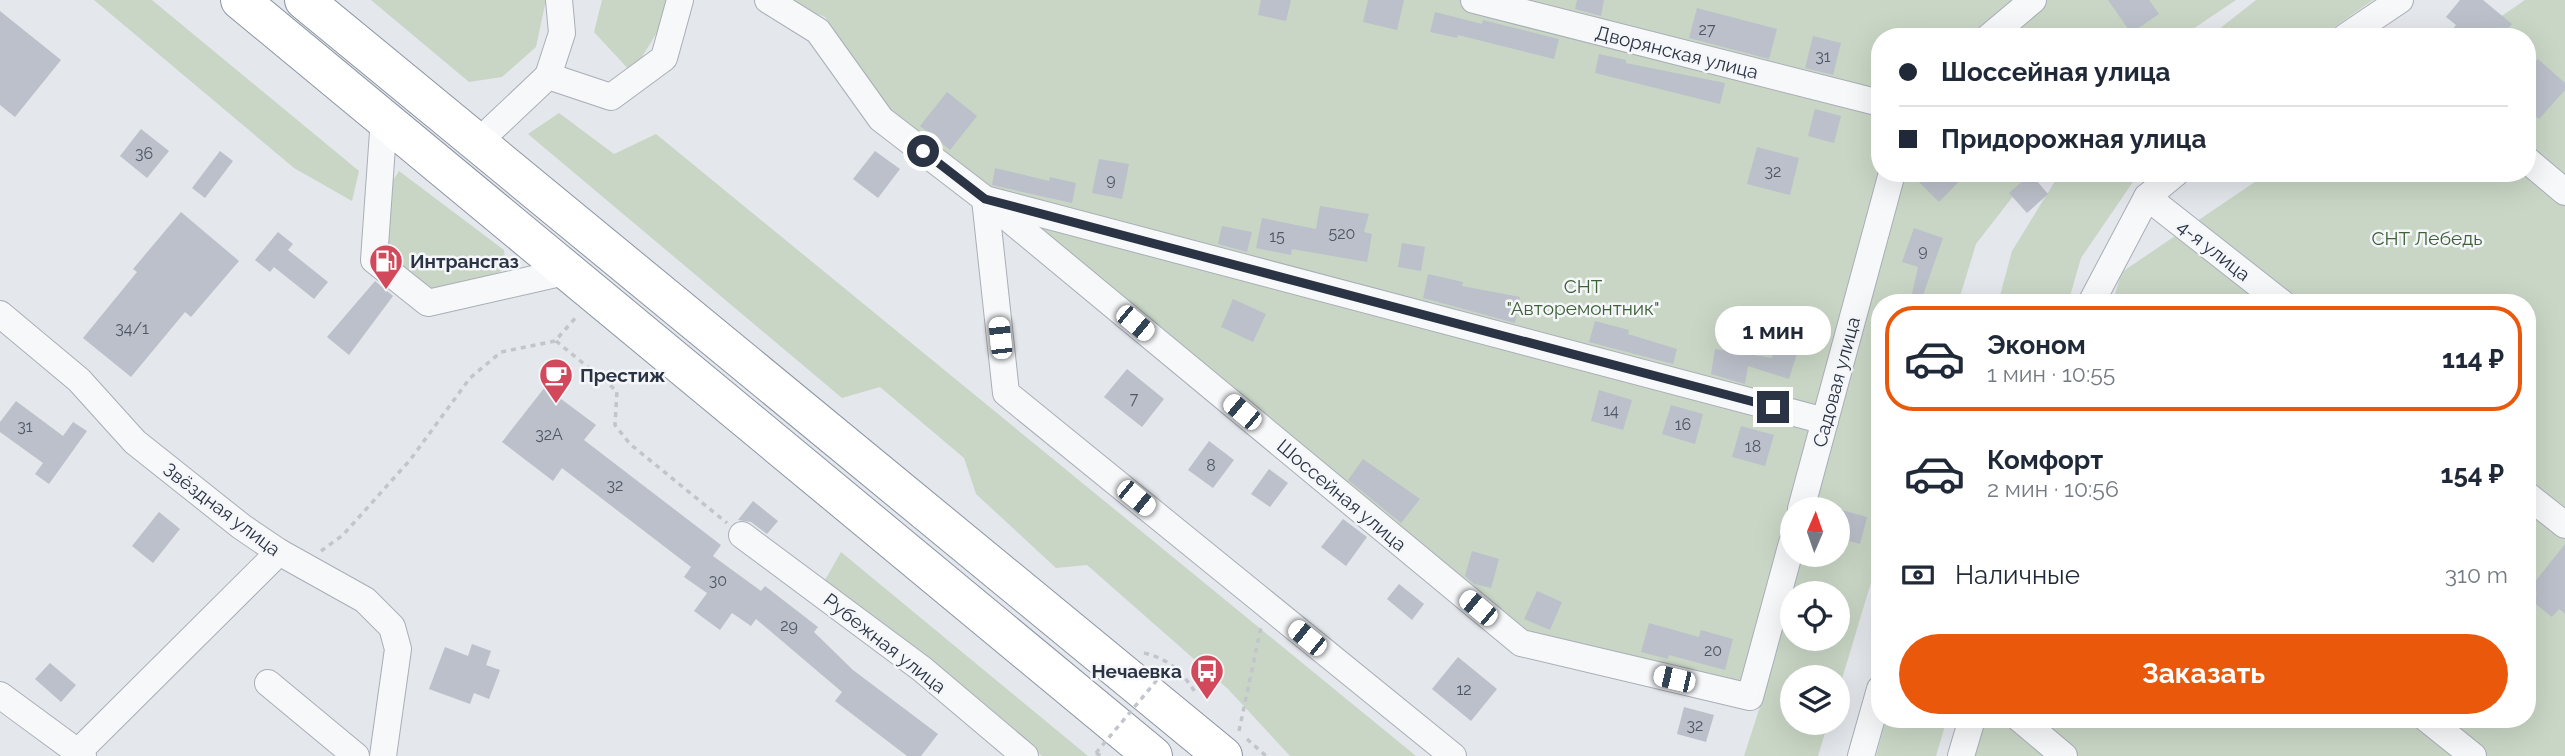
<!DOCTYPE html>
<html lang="ru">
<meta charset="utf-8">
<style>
body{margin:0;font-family:Raleway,sans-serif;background:#f2f2f3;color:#1f2937;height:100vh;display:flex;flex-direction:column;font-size:26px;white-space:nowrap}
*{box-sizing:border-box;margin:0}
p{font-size:23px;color:#747a83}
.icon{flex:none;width:38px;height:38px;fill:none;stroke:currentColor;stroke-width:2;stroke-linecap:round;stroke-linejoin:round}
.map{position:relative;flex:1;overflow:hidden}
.panel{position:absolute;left:1871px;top:294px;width:665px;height:434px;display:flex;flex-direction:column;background:#fff;border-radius:28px;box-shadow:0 7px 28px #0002}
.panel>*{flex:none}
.hud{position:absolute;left:1871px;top:28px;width:665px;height:154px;border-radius:28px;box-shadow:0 7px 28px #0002;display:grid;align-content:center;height:154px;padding:0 28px;background:#fff}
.needle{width:46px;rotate:2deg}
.fabs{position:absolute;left:1780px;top:497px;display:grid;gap:14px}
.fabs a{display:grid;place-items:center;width:70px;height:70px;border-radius:50%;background:#fff;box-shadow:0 7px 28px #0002;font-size:35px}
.end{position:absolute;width:32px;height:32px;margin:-16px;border:9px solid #2b3445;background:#fff;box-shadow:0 0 0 4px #fff}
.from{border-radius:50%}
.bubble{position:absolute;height:49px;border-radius:24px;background:#fff;box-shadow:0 7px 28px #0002;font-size:23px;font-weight:700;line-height:49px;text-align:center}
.car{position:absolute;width:21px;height:42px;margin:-21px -10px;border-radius:9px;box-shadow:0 0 5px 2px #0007;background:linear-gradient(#fff 24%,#345 0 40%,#fff 0 76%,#345 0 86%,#fff 0)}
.hud b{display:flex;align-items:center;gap:24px;height:66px;font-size:26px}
.hud b+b{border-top:2px solid #e0e1e3}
.hud i{width:18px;height:18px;background:#1f2937}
ul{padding:12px 0 0;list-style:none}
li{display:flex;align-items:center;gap:21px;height:105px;margin:0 14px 10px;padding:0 14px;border:4px solid transparent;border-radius:28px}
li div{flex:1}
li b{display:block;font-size:26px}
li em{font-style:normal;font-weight:700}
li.on{border-color:#ea580c}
li>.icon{width:63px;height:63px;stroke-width:1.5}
.pay{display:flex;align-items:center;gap:18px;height:77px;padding:0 28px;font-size:26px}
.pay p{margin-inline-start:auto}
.primary-button{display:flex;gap:14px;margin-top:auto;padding:14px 28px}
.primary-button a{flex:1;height:80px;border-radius:42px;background:#ea580c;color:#fff;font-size:28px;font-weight:700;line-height:80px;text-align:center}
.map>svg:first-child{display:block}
</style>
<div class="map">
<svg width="2565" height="756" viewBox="0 0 2565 756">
<rect width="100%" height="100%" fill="#e4e7ec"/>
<!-- green -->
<g fill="#c9d6c5" fill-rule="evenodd">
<polygon points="94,0 152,0 359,171 352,201 294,168"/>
<polygon points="371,0 546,0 536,47 502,77 469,82"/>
<polygon points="602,0 672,0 669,13 632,73 594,32"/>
<path d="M 783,0 L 2236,0 L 2181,37 L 1880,37 L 1880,173 L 2031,173 L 1976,244 L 1958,303 L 1880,303 L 1879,556 L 1838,692 L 1838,677 L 1792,677 L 1792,723 L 1828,723 L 1818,756 L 1744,756 L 1765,691 L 1529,636 L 892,114 L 825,17 ZM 1792,509 L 1838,509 L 1838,555 L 1792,555 ZM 1792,593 L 1838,593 L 1838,639 L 1792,639 Z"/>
<polygon points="2256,0 2373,0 2320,37 2209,37"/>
<polygon points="2525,0 2565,0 2565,756 1967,756 1978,719 2527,719 2527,303 2112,303 2122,272 2268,173 2527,173 2527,37 2471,37"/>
<polygon points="559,113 614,154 656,134 1416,756 1290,756 1228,689 1087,565 1056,568 976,494 964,458 880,387 842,398 528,134"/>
<polygon points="399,171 504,250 506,267 496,275 434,290 385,253 382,198"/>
<polygon points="2060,173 2139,173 2081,258 2068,303 1998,303 2012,251"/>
<polygon points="841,552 1088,756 1042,756 825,580"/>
<polygon points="1886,719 1947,719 1936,756 1876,756"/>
</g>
<!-- building -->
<g fill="#bbc0ca">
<polygon points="1261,0 1291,0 1286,21 1258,15"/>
<polygon points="1368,0 1404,0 1397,30 1363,22"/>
<polygon points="1577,0 1604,0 1601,16 1575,9"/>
<polygon points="2108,0 2149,0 2159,14 2131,33"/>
<polygon points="2460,0 2483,0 2512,24 2501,37 2446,37 2456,25 2446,17"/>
<polygon points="1697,8 1777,29 1769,59 1689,38"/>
<polygon points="0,11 61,60 15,117 0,105"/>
<polygon points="1435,12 1482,24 1483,20 1559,39 1554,59 1458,35 1457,38 1430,32"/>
<polygon points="1813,36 1841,43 1833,75 1805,68"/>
<polygon points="1599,54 1626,60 1626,63 1725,83 1720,104 1595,73"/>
<polygon points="2538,59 2565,83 2565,90 2539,119 2527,109 2527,71"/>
<polygon points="947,92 977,116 950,150 920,126"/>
<polygon points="1815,109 1841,116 1834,143 1808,136"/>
<polygon points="141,129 169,151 147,178 120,156"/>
<polygon points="1757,147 1799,158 1790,195 1747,184"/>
<polygon points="220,151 233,161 205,198 192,188"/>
<polygon points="875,151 900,169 878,198 853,179"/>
<polygon points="1099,159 1129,164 1122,199 1092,193"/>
<polygon points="995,168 1049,181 1050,177 1076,183 1072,203 992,185"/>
<polygon points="1910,173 1967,173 1939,202"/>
<polygon points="2031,174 2048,194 2027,213 2009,193"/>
<polygon points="1320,206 1369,214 1364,232 1372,234 1367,262 1292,249 1291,255 1256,248 1262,218 1316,229"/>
<polygon points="181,212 239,261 191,317 185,312 131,377 83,338 137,272 133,269"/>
<polygon points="1222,226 1252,232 1247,252 1218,244"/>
<polygon points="1914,228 1943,238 1921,301 1911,298 1918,267 1902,262"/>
<polygon points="278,232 293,244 288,250 328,282 314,299 274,267 270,272 255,260"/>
<polygon points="1402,243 1425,247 1421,271 1398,267"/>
<polygon points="1428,274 1463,282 1462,286 1520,297 1515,323 1423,298"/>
<polygon points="375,281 393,296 349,355 327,337"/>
<polygon points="1233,299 1266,314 1253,342 1221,327"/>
<polygon points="1595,321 1629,330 1628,334 1677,349 1673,364 1589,342"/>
<polygon points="1776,343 1798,350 1789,379 1748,366 1745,384 1711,374 1715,349 1772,358"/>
<polygon points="1127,369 1164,399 1142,427 1104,397"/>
<polygon points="545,387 596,425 584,440 721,545 713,556 761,591 765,586 818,627 814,632 853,670 938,734 921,756 907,756 835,701 842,692 756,619 751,626 732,613 720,630 694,611 707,593 684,577 691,567 562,468 553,481 502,442"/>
<polygon points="1599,390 1632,400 1623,430 1591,421"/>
<polygon points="16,401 63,436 73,422 87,431 49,484 35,474 43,463 0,432 0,422"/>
<polygon points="1671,405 1703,414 1695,444 1662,434"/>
<polygon points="1741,426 1774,435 1765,466 1732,457"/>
<polygon points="1209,441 1234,460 1213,488 1188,470"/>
<polygon points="1363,459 1420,499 1401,523 1348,480"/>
<polygon points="1269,469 1288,483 1270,507 1251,494"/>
<polygon points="753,501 778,521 767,534 751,522 738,520"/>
<polygon points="1838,509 1867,517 1860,544 1838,538"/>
<polygon points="159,512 180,529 153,563 132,546"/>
<polygon points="1343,519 1367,537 1346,566 1321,547"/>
<polygon points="2565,544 2565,614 2559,609 2552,617 2532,601 2537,594 2530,588"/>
<polygon points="1472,551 1499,559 1491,588 1474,584 1465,576"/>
<polygon points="1399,584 1424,604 1412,620 1387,599"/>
<polygon points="1537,591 1562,602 1550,630 1524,619"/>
<polygon points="1649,623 1699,637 1701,630 1733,639 1725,670 1669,655 1668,659 1641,652"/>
<polygon points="472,644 491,651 486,665 500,670 489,699 474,693 470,704 429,689 445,647 468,656"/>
<polygon points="1458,657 1497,689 1471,721 1432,689"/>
<polygon points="50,663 76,685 61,702 35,679"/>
<polygon points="1684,707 1714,715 1706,742 1677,734"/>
</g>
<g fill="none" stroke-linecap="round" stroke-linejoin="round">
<!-- minor casing -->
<g stroke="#a9aeb7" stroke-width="28">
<g id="minor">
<polyline points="768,0 818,31 881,119 985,199 1521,643 1750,697 1792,543"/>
<polyline points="1474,0 1880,103"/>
<polyline points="1989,37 2033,0"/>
<polyline points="2345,37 2400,0"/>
<polyline points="548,76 562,33 559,0"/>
<polyline points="384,118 374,260 428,303 569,271"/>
<polyline points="476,144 548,76 611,97 664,58 680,0"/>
<polyline points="2527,160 2565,192"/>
<polyline points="2147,197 2282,303"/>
<polyline points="2091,303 2147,197 2176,173"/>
<polyline points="0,314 79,380 135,442 242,527 279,552 365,600 392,627 398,649 383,756"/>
<polyline points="2527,495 2565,525"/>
<polyline points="1801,509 1892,173"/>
<polyline points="742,535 922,669 1025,756"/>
<polyline points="268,683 356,756"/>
<polyline points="0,695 83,756"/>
<polyline points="2020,719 2064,756"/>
<polyline points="2427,719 2473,756"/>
<polyline points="74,756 279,552"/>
<polyline points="1453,756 1006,393 985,199 1825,421"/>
<polyline points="1861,756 1880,689"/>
<polyline points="1961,756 1972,719"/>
</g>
</g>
<!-- highway casing -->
<g stroke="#8b94a3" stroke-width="40">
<g id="highway">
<polyline points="240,0 1153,756"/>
<polyline points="304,0 1223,756"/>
</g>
</g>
<!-- path -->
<g stroke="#c2c5cb" stroke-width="3.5" stroke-dasharray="5 5" stroke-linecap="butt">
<polyline points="556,341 617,391 615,425 630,444 727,523"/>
<polyline points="321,551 343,535 410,460 470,378 501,352 555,341 578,315"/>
<path d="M 1144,653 C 1170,659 1183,673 1197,695"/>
<polyline points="1239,731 1261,627"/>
<polyline points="1247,739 1266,756"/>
<polyline points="1096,753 1101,756"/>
</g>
<!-- minor -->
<use href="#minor" stroke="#f7f8fa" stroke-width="26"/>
<!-- highway -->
<use href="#highway" stroke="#fff" stroke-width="38"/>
<!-- path-bridge -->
<polyline stroke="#c2c5cb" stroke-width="3.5" stroke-dasharray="5 5" stroke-linecap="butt" points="1096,753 1162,674"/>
</g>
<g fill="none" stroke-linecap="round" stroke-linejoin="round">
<!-- route -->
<polyline stroke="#2b3445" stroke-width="9" points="923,151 985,199 1773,407"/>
</g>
<!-- icons -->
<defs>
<g id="fuel-pin" transform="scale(1.75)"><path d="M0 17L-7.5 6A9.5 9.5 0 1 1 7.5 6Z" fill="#d1495b" stroke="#f4f6f9"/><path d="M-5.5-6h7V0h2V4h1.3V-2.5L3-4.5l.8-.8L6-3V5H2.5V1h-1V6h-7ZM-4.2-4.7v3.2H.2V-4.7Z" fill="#fff"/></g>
<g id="cafe-pin" transform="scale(1.75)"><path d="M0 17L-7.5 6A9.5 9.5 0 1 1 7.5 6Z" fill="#d1495b" stroke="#f4f6f9"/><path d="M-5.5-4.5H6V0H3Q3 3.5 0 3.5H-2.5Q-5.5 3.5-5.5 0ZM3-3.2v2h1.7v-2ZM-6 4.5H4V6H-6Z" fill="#fff"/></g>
<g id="bus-pin" transform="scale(1.75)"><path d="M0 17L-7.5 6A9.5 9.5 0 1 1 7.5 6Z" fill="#d1495b" stroke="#f4f6f9"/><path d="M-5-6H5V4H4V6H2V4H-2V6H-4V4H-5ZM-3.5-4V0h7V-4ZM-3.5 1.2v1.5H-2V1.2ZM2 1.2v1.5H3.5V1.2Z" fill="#fff"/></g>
</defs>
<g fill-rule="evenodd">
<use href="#fuel-pin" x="386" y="261"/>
<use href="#cafe-pin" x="556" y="375"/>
<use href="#bus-pin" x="1207" y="671"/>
</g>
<g text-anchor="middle" stroke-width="5" stroke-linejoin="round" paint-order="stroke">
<!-- number labels -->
<g font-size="16" fill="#4f5766">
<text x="1707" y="35">27</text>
<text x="1823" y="62">31</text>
<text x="144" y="159">36</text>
<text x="1773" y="177">32</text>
<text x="1111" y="185">9</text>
<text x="1342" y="239">520</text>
<text x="1277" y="242">15</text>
<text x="1923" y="256">9</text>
<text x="132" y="334">34/1</text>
<text x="1134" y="404">7</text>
<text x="1611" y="416">14</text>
<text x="1683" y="430">16</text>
<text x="25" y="432">31</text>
<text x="549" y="440">32А</text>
<text x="1753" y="452">18</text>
<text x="1211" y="471">8</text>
<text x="615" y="491">32</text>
<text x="718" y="586">30</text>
<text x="789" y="631">29</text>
<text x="1713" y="656">20</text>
<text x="1464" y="695">12</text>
<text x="1695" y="731">32</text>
</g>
<!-- street labels -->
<g font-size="19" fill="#2b3445" stroke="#f4f6f9">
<text transform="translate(1677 52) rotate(14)" y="7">Дворянская улица</text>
<text transform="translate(2214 250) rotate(38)" y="7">4-я улица</text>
<text transform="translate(1836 382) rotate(-75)" y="7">Садовая улица</text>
<text transform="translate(1342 495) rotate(40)" y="7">Шоссейная улица</text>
<text transform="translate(222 509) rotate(37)" y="7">Звёздная улица</text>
<text transform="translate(885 643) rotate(38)" y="7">Рубежная улица</text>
</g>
<!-- park labels -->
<g font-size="19" fill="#3f6138" stroke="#f4f6f9">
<text x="2427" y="245">СНТ Лебедь</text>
<text x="1583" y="293">СНТ<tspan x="1583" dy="22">"Авторемонтник"</tspan></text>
</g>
<!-- poi labels -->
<g font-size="19" font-weight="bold" fill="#2b3445" stroke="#f4f6f9" text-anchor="start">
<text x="410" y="268">Интрансгаз</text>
<text x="580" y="382">Престиж</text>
<text x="1182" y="678" text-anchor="end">Нечаевка</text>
</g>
</g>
</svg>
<div class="fabs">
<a><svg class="needle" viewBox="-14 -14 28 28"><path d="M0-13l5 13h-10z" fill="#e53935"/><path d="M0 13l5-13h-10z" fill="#747a83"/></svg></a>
<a><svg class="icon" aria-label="locate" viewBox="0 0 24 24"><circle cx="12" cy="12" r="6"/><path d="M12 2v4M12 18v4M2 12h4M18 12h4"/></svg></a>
<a><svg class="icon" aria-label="layers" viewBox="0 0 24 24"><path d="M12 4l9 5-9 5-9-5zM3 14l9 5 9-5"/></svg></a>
</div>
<i class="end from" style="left:923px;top:151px"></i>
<i class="end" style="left:1773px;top:407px"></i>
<div class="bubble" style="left:1715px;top:306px;width:116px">1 мин</div>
<i class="car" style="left:1135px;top:323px;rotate:130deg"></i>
<i class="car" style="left:1000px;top:338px;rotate:354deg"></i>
<i class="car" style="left:1242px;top:412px;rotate:310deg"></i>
<i class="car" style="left:1136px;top:498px;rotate:129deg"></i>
<i class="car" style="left:1478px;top:608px;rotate:310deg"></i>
<i class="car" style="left:1307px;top:638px;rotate:309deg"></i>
<i class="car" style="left:1674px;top:679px;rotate:283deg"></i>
<div class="hud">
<b><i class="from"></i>Шоссейная улица</b>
<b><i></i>Придорожная улица</b>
</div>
<section class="panel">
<ul>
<li class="on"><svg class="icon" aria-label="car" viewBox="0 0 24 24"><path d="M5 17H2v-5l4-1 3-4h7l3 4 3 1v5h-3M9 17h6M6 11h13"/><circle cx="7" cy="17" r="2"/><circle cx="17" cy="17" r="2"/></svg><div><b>Эконом</b><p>1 мин · 10:55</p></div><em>114 ₽</em></li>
<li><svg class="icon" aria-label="car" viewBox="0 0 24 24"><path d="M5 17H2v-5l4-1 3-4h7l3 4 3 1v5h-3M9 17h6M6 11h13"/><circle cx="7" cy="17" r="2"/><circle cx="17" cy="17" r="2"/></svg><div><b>Комфорт</b><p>2 мин · 10:56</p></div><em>154 ₽</em></li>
</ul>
<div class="pay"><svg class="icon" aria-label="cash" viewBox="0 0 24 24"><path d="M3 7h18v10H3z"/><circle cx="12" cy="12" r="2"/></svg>Наличные<p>310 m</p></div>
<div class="primary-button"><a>Заказать</a></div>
</section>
</div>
